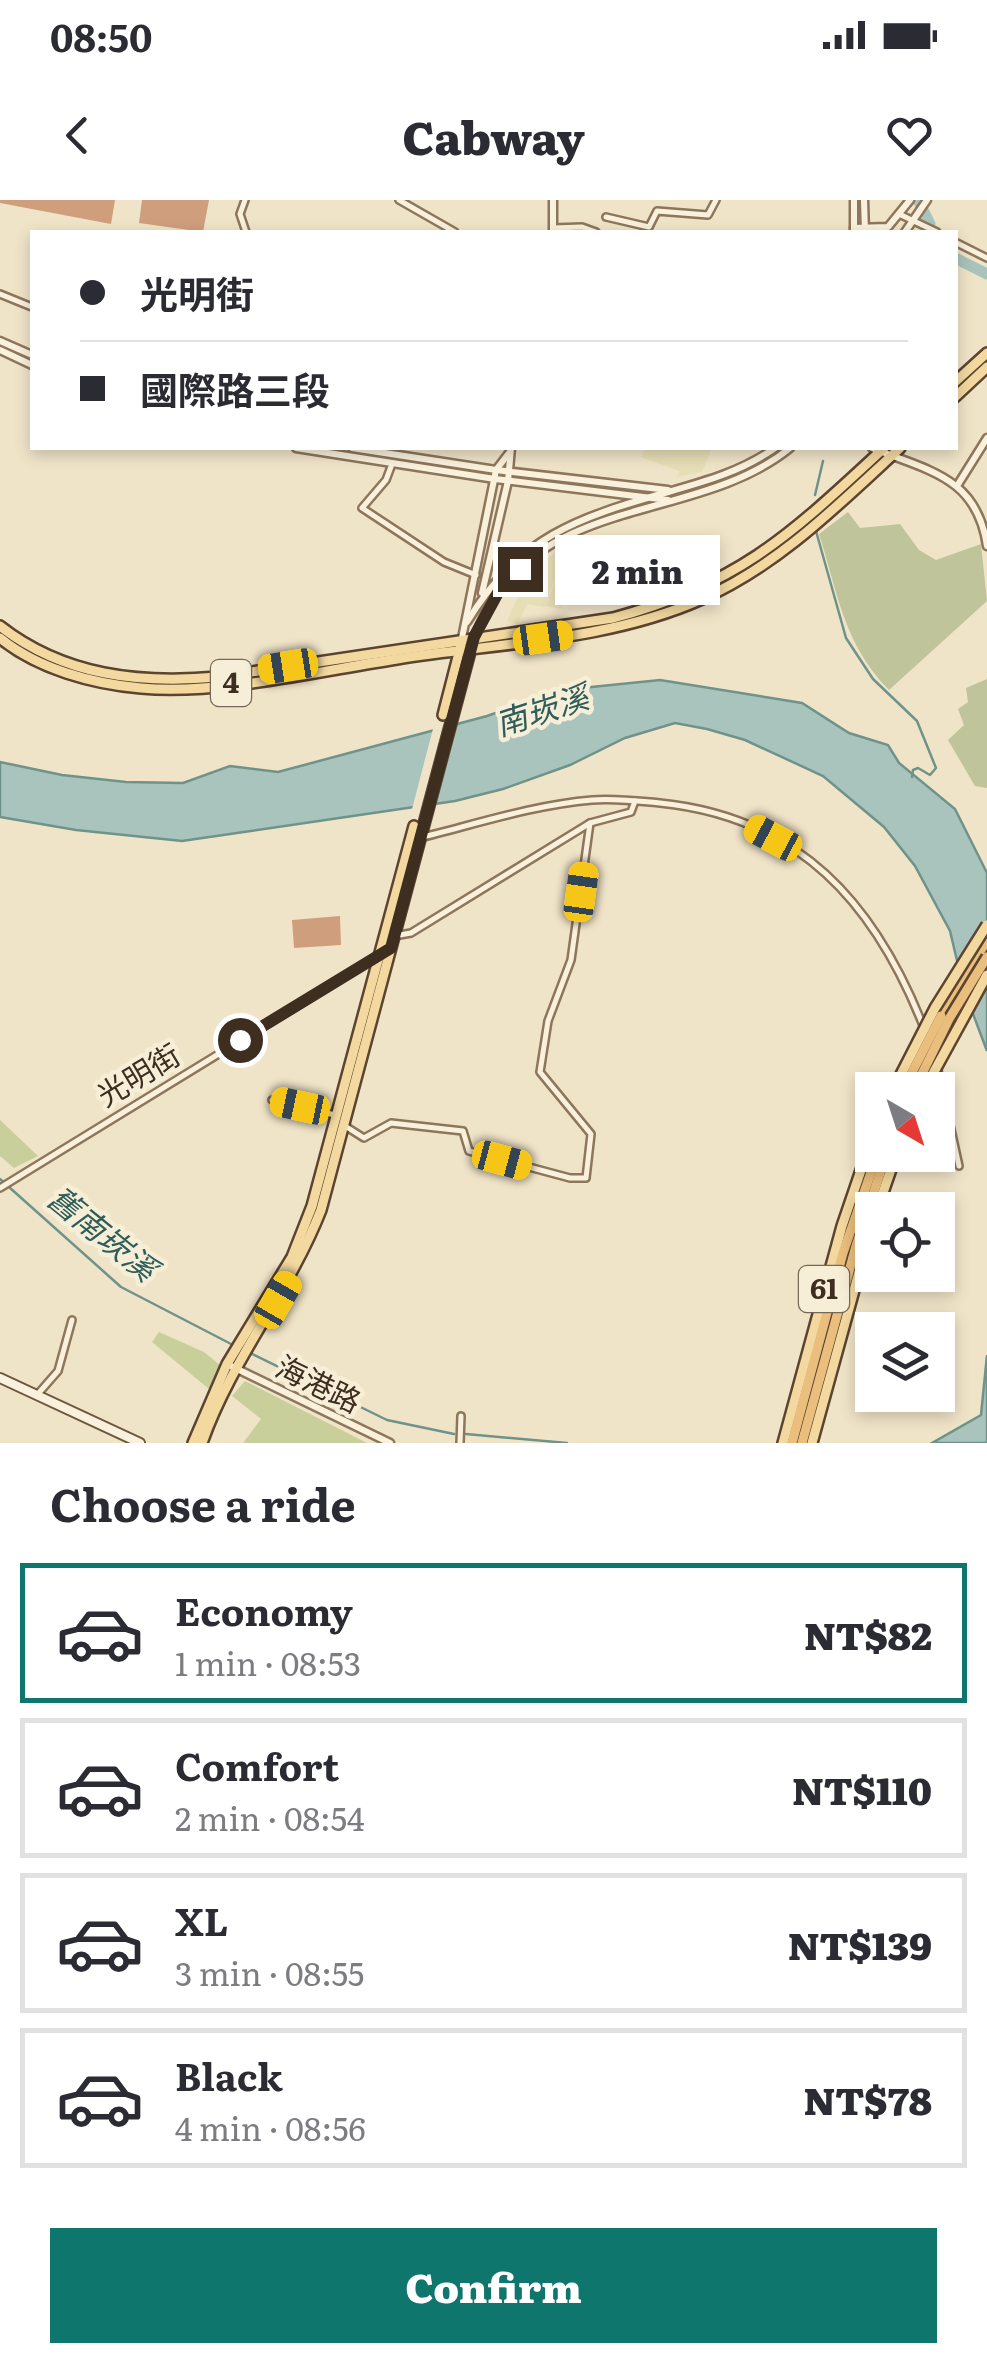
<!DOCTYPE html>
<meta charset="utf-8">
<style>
body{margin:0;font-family:Literata,"Noto Sans TC",serif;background:#f2f2f3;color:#2b2b33;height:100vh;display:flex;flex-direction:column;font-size:38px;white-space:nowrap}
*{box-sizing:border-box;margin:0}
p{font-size:32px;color:#7c7c81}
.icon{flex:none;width:55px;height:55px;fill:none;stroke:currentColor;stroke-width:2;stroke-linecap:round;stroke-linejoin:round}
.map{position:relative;height:1243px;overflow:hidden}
.drawer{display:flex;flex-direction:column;background:#fff;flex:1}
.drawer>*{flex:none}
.guide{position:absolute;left:30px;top:30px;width:928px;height:220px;border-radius:0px;box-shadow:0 5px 15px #0003;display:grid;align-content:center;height:220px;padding:0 50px;background:#fff}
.needle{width:65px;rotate:141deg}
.buttons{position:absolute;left:855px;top:872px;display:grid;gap:20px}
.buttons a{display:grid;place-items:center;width:100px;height:100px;border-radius:0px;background:#fff;box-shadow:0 5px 15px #0003;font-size:50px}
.end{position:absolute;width:45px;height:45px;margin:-22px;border:12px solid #3d2e20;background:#fff;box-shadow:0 0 0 5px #fff}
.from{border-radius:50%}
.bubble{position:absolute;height:70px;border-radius:0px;background:#fff;box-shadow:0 5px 15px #0003;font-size:32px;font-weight:800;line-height:70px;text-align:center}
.car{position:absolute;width:30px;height:60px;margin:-30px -15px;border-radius:12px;box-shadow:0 0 8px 2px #0007;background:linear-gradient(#f5c518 24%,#345 0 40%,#f5c518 0 76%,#345 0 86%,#f5c518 0)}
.guide b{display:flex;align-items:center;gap:35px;height:95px;font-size:38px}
.guide b+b{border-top:2px solid #e1e1e2}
.guide i{width:25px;height:25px;background:#2b2b33}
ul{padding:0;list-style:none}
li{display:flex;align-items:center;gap:30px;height:140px;margin:0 20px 15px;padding:0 30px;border:5px solid #e1e1e2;border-radius:0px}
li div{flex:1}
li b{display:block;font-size:38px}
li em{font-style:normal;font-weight:800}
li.on{border-color:#0f766e}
li>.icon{width:90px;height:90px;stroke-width:1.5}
h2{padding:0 50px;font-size:45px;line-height:120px}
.cta{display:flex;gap:20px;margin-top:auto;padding:20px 50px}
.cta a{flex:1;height:115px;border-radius:0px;background:#0f766e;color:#fff;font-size:40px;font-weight:800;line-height:115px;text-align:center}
.status{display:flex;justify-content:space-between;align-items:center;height:70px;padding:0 50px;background:#fff;direction:ltr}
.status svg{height:28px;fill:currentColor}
header{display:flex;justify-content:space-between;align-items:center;height:130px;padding:0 50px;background:#fff;font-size:45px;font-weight:800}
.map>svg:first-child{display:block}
</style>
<div class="status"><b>08:50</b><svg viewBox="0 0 49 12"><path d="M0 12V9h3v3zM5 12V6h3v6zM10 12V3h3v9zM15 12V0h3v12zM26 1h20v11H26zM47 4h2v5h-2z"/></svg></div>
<header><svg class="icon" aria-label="back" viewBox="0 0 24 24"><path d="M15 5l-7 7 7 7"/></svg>Cabway<svg class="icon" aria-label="heart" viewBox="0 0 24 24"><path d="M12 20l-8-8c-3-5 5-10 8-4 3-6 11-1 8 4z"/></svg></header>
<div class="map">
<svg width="987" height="1243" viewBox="0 0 987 1243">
<rect width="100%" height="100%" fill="#f0e4c8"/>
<!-- farmland -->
<g fill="#e6deb5">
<polygon points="645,248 712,248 702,272 677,277 679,271 641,257"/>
<polygon points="563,348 567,349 544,407 527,404 518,424 507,421 530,369"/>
<polygon points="569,350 583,356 562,409 545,406"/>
</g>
<!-- green -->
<g fill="#c9cf9b">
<polygon points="0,920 38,956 14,968 0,956"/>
<polygon points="159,1132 204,1152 220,1165 209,1189 152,1142"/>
<polygon points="245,1181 367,1243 243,1243 261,1219 232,1196"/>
</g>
<!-- cemetery -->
<g fill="#bfc49a">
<path d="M 848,312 L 860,328 L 900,324 L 919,350 L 936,360 L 981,344 L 987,401 L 889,490 C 843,443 838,393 819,334 Z"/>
<polygon points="987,479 987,588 975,586 948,540 964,525 958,509 968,502 966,488"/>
</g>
<!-- water -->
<g fill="#a9c4bc" stroke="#6f938a" stroke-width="2.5">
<polygon points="660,480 802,503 849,533 888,545 899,563 955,609 987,673 987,851 964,790 950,731 915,666 884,627 823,576 745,540 707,529 675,523 625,538 570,565 503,589 455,601 182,641 76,630 0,617 0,562 62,575 126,582 183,583 230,566 278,572 487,516 562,490"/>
<polygon points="987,1155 987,1243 932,1243 981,1215"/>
</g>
<!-- pier -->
<polygon fill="#f0e4c8" points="455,520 432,610 411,613 434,525"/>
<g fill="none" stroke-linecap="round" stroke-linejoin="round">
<!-- stream -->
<g stroke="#6f938a" stroke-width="2.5">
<polyline points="815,295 823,261"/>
<polyline points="816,331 846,438 873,479 917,521 936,568 930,575 918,568 913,570 912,577"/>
<polyline points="0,979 121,1087 233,1145"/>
<polyline points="250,1153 387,1220 454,1234"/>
<polyline points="466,1234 567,1243"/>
</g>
<!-- river -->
<g stroke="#a9c4bc" stroke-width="11">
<polyline points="918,0 930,24"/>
<polyline points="955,58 987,74"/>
</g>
</g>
<!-- building -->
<g fill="#cf9f7d">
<polygon points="0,0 115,0 111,24 0,3"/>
<polygon points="142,0 209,0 203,32 139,23"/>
<polygon points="340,716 341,745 294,748 292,720"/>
</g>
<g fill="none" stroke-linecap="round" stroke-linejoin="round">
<!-- minor casing -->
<g stroke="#8d765c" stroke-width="10">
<g id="minor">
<polyline points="245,0 240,14 246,32"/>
<polyline points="399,0 455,32"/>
<polyline points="899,14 937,32"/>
<polyline points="606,17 649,27 657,11 708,15 716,0"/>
<polyline points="553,28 582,27 596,32"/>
<polyline points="955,42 987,58"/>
<polyline points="0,94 32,107"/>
<polyline points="392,264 386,280 362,308 444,362 476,375"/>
<path d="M 419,638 C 476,624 533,605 592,600 C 614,598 638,601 660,603 C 799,617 875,703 924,828"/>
<polyline points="394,736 411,733 590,623 631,612 635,601"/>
<polyline points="934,852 959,966"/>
<polyline points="272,900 335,915"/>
<polyline points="345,926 364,938 391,923 463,931 469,951 570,978 586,978 591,934 540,872 548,821 571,760 590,623"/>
<polyline points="0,988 380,755"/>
<polyline points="37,1195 58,1171 72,1120"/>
<polyline points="460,1243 461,1216"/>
</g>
</g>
<!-- tertiary casing -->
<g stroke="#8d765c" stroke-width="11">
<g id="tertiary">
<polyline points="854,0 854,32"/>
<polyline points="864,0 865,32"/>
<polyline points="854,28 888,27 910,0"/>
<polyline points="553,32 553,0"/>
<polyline points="905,32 927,0"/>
<polyline points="0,141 32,155"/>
<polyline points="0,150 32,165"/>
<polyline points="296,248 495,279 668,300"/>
<polyline points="352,248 496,270 668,290"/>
<path d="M 872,248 C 929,271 977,277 987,346"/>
<polyline points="957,286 987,238"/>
<polyline points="482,393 508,281 511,248"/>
<path d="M 467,422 C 519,337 576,318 668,292 C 707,281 742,271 775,248"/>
<path d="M 474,437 C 482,421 488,404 500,389 C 571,297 705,317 790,248"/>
<polyline points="462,438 496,270 509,253"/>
<polyline points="227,1164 390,1243"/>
</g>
</g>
<!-- secondary casing -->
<g stroke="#6f573f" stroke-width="12">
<polyline id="secondary" points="0,1178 140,1243"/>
</g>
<!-- primary casing -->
<g stroke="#5b4430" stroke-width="14">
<g id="primary">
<polyline points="955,182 987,153"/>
<polyline points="955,197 987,167"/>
<path d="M 0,426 C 64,476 140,484 218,477 L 613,418 C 740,384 791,334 884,248"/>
<path d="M 0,438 C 38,469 93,484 141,488 C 219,495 319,471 397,459 C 497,443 608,441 702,399 C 779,365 839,304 900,248"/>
<polyline points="443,515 461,445"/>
<polyline points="877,1010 896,955"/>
<polyline points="193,1243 227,1164 292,1057 312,1006 414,626"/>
<path d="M 202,1243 C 231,1160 289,1092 321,1010 L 471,448"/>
<polyline points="783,1243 842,1026 872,938"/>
<polyline points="812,1243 872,1025"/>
</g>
</g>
<!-- trunk casing -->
<g stroke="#5b4430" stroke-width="14">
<g id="trunk">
<polyline points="941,816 987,740"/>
<polyline points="792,1243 843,1053 877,955"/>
<polyline points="802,1243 856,1046 886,955"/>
</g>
</g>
<!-- minor -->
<use href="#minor" stroke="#faf1dc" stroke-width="5"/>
<!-- tertiary -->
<use href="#tertiary" stroke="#faf1dc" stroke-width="6"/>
<!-- secondary -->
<use href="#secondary" stroke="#faf1dc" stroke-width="8"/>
<!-- primary -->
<use href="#primary" stroke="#f3d9a0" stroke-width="9"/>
<!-- trunk -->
<use href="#trunk" stroke="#eabe7c" stroke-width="9"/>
<!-- primary-bridge casing -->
<g stroke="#5b4430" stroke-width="14" stroke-linecap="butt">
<g id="primary-bridge">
<polyline points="893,890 935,808 987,725"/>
<polyline points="924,890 987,775"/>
</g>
</g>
<!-- trunk-bridge casing -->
<g stroke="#5b4430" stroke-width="14" stroke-linecap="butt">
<g id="trunk-bridge">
<polyline points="903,890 941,816"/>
<polyline points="914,890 949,819 987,757"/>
</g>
</g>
<!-- primary-bridge -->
<use href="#primary-bridge" stroke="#f3d9a0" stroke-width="9"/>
<!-- trunk-bridge -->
<use href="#trunk-bridge" stroke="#eabe7c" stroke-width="9"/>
</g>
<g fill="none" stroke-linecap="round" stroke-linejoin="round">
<!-- route -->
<polyline stroke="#3d2e20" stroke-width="12" points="240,840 391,748 474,437 500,389 520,369"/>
</g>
<g text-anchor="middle" stroke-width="9" stroke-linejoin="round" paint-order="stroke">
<!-- shield labels -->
<g fill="#f7eed8" stroke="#756857" stroke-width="2.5">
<rect x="211" y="460" width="40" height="46" rx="8"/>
<rect x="799" y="1066" width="50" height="46" rx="8"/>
</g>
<g font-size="28" font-weight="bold" fill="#3d2e20">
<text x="231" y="493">4</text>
<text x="824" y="1099">61</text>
</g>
<!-- street labels -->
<g font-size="30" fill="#3d2e20" stroke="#f7eed8">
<text transform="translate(139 876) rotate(-31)" y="10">光明街</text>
<text transform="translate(318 1185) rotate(26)" y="10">海港路</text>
</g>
<!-- water labels -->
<g font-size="32" font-style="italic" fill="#2f5d5a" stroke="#f7eed8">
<text transform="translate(542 511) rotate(-18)" y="11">南崁溪</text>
<text transform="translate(102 1034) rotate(39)" y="11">舊南崁溪</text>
</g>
</g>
</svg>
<div class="buttons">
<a><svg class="needle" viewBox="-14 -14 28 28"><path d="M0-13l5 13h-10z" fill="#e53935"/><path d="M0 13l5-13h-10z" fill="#7c7c81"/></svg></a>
<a><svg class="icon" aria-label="locate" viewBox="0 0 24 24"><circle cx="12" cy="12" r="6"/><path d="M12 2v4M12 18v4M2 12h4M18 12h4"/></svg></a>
<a><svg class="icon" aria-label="layers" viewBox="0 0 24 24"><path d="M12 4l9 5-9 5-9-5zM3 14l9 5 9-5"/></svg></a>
</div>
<i class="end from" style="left:240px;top:840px"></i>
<i class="end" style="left:520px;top:369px"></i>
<div class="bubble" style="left:555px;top:335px;width:165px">2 min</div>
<i class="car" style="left:543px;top:438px;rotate:82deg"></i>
<i class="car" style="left:288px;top:466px;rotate:261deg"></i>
<i class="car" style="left:773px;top:638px;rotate:298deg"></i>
<i class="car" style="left:581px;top:692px;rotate:8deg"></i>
<i class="car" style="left:300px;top:906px;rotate:282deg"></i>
<i class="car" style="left:502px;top:960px;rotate:105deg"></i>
<i class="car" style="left:278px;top:1100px;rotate:30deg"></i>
<div class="guide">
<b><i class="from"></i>光明街</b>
<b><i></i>國際路三段</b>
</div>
</div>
<section class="drawer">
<h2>Choose a ride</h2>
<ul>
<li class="on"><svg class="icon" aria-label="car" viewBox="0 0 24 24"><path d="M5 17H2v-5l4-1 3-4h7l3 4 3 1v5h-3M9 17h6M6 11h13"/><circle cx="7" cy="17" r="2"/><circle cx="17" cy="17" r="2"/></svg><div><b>Economy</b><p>1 min · 08:53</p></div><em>NT$82</em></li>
<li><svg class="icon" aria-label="car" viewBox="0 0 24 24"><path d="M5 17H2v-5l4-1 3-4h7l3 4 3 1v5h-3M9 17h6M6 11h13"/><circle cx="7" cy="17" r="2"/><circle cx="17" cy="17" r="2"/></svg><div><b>Comfort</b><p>2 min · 08:54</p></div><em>NT$110</em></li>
<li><svg class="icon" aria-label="car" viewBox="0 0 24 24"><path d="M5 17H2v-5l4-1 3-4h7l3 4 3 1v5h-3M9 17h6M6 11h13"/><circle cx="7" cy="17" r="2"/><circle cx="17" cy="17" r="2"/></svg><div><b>XL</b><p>3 min · 08:55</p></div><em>NT$139</em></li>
<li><svg class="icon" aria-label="car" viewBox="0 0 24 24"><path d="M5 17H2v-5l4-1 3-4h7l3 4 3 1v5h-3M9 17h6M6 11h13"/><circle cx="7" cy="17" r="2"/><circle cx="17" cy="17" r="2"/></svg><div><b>Black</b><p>4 min · 08:56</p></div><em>NT$78</em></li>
</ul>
<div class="cta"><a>Confirm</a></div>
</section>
